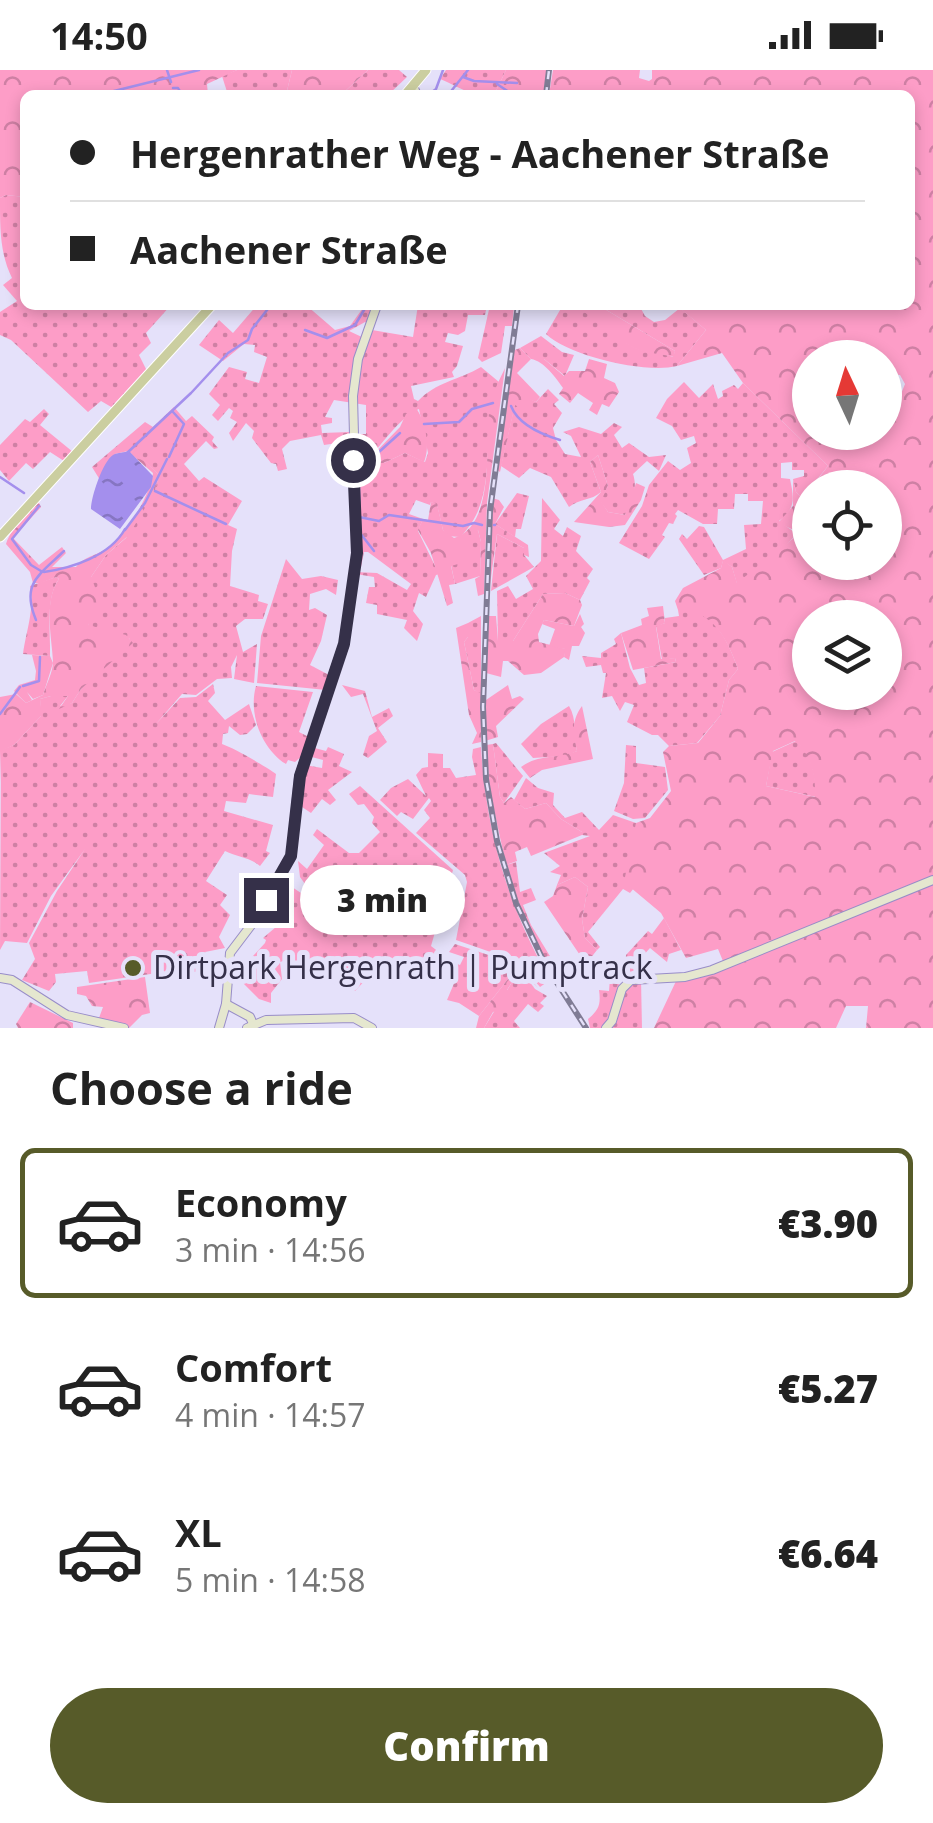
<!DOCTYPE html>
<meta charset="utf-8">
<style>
body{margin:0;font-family:"Open Sans",sans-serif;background:#f6f6f6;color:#222;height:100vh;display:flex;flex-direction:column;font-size:38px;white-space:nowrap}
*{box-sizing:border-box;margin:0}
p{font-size:32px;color:#767676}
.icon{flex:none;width:55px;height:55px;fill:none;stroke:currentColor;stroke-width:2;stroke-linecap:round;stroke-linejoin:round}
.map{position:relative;height:958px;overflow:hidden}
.sheet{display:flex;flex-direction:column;background:#fff;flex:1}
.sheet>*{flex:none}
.guide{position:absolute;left:20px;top:20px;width:895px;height:220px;border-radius:15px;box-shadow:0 5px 15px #0003;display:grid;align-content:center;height:220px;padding:0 50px;background:#fff}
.needle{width:65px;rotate:356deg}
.fabs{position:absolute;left:792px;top:270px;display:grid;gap:20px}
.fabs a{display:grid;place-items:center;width:110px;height:110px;border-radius:50%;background:#fff;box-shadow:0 5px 15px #0003;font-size:50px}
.end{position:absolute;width:45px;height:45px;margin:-22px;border:12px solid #353049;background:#fff;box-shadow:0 0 0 5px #fff}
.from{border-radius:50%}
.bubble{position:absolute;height:70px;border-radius:35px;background:#fff;box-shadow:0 5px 15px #0003;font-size:32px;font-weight:800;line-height:70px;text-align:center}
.guide b{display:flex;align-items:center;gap:35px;height:95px;font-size:38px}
.guide b+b{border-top:2px solid #e0e0e0}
.guide i{width:25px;height:25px;background:#222}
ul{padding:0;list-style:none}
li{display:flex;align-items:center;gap:30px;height:150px;margin:0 20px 15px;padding:0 30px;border:5px solid transparent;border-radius:15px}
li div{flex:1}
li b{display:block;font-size:38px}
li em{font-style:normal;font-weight:800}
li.on{border-color:#575b29}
li>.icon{width:90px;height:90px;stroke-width:1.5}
h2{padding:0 50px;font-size:45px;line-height:120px}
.cta{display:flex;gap:20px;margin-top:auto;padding:20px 50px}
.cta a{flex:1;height:115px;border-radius:60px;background:#575b29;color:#fff;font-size:40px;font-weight:800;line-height:115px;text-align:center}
.status{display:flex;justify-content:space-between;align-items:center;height:70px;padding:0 50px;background:#fff;direction:ltr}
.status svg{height:28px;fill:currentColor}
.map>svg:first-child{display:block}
</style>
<div class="status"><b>14:50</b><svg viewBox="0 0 49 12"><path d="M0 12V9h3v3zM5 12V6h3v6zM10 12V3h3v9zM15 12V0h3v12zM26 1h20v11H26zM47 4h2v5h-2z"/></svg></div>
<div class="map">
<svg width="933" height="958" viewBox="0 0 933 958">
<defs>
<pattern id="grass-dots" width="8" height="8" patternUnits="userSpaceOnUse" patternTransform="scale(2.5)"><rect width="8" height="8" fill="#fd9dc7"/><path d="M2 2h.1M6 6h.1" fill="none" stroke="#ce80a4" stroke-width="1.8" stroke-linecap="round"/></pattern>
<pattern id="forest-crowns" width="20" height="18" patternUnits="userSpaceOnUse" patternTransform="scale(2.5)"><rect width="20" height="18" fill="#fd9dc7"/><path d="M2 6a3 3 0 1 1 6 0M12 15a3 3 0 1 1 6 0" fill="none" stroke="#ce80a4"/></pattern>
<pattern id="water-ripples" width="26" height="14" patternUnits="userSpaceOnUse" patternTransform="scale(2.5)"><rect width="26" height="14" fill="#a48fed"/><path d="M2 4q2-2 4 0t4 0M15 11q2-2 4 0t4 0" fill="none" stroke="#8675c2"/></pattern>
</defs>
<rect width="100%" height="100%" fill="#e5e1fa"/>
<!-- grass -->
<g fill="url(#grass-dots)" fill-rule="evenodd">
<polygon points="237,0 292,0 286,25 228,25 222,6"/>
<polygon points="368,0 399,0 407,7 388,25 341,25"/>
<path d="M 446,0 L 506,0 L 494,25 C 467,25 464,19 440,9 Z"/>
<path d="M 6,125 L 25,127 L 25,235 L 131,235 L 137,239 L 141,235 L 171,235 L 146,263 L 151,273 L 139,285 L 147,301 L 113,338 L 101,331 L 88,342 L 11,270 L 0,265 L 0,242 L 17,231 L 3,215 L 12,208 C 0,184 0,159 0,128 Z"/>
<path d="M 257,235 L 306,235 L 335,260 L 350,256 L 365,235 L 375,235 L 369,254 L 365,252 L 349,261 L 364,268 L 372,260 L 413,267 L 418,235 L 487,235 L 485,245 L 468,245 L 465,261 L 458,265 L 448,263 L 445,272 L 463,276 L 457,296 L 452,302 L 454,307 L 411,316 L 414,329 L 418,331 C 436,312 459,310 481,297 L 499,312 C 478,362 502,427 460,467 L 447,466 L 443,460 L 437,435 L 431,432 L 430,435 L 416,430 L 409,444 L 423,449 L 418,461 L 439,504 L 436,505 L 426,527 L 419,523 L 413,541 L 423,554 L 417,571 L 404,558 L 407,550 L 377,544 L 377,535 L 366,533 L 369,517 L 375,517 L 374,507 L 356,504 L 356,502 L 377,503 L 407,520 L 411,514 L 368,482 L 364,482 L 361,497 L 357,498 L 354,364 L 366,364 L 366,335 L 334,330 L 325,347 L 332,348 L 332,353 L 321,355 L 322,363 L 350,362 L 351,371 L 324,375 L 321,365 L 290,371 L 282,379 L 287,399 L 278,401 L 276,394 L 271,393 L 252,368 L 254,361 L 246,353 L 233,371 L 229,363 L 237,352 L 230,348 L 233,341 L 229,338 L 218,351 L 212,345 L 220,335 L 209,324 L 229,297 L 247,302 L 245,309 L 259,313 L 267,287 L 254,282 L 255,275 L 244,274 L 223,291 L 199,275 L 219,250 L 233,263 ZM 419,339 L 428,383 L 425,392 L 405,383 L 384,393 L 366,393 C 379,377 401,346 419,339 Z"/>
<polygon points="490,235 514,237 512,256 505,256 501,283 482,292 478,288"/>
<path d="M 563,235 C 595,235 612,271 641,280 C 651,283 663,283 673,287 L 675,281 L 598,235 L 639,235 L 645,246 L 654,252 L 665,250 L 680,238 L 706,260 L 677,296 C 645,304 569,286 546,264 Z"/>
<polygon points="541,266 562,282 574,285 565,306 544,289 531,289 520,278"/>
<path d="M 684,312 L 699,328 L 713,314 L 718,329 L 723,326 L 722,321 L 734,315 L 738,319 L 743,313 L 828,396 L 802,428 L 796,422 L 793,409 L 804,406 L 804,400 L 792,400 L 792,392 L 781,393 L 781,408 L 790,409 C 794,428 796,439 779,451 L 797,464 L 779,482 L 737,514 L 732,497 L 723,491 L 721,498 L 704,505 L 679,469 L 682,464 L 687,469 L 699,456 L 704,457 L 723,490 L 746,479 L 744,455 L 761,454 L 763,431 L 748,431 L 748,424 L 735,424 L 734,439 L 718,439 L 717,454 L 703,454 L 678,440 L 675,444 L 677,446 L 673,454 L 669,453 L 662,465 L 665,467 L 649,489 L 619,473 L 642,436 L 649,415 L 668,391 L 680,400 L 691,393 L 687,378 L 696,373 L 694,366 L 681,370 L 672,356 L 656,348 L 667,329 Z"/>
<path d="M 548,319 L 559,330 L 554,334 L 562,343 L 553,358 L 556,370 L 565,384 L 581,387 L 571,366 L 563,362 L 579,357 L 601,364 L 614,353 L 622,357 L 614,365 L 622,378 L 629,373 L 649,387 L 666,385 L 659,401 L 647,391 L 633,404 C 638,419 632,431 625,445 L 608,442 L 600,431 L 608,416 L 598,385 L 590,392 L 601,422 C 591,431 580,428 569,437 L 551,407 L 530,398 L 519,408 L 501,396 L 515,334 L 528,328 L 536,332 Z"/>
<path d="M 174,337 L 186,351 L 192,346 L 214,367 L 212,371 L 218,378 L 214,379 L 206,371 L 184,394 L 199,411 L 204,407 L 242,431 L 228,455 L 237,459 L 232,481 L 230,516 L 259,525 L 258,531 L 268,534 L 263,549 L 245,549 L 236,556 L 243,582 L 257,574 L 254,613 L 234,609 L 237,585 L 231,597 L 232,608 L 217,609 L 196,625 L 182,624 L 155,655 L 180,628 L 196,627 L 213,614 L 215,623 L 208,631 L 225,650 L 249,634 L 256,655 L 247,664 L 240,665 L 229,656 L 228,663 L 223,664 L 222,674 C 234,678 265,696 276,704 L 273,727 L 249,724 L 246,733 L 226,731 L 224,741 L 273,755 L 266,781 L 270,783 L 260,796 C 249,787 237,787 225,781 L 206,811 L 227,825 L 220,835 L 230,845 L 219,867 L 225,878 L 205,882 L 210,893 L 195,902 L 181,900 L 181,888 L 171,888 L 171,901 L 89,913 L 87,901 L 55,904 L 56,912 L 49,921 L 22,910 L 35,889 L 29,873 L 57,821 L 85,779 L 51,826 L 27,873 L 5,871 L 0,880 L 1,680 L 14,675 L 41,646 L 40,629 L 51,626 L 68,626 L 60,636 L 72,633 L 81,619 L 130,569 L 88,557 L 91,507 L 106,485 L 126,468 L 153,423 L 162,424 L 155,420 L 159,405 L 134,380 L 131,384 L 128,381 L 115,384 L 100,410 L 92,397 L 145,352 L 153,357 Z"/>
<polygon points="44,339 49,344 40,355 73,382 64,391 50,382 33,399 26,393 9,411 0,400 0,375 25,349 30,352"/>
<polygon points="517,423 529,426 521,459 516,459 515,467 495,454"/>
<polygon points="542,428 560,450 554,459 563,466 567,457 581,466 576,481 593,499 587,508 590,511 580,530 565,523 543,524 513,571 498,571 497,521 508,516 516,529 533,519 526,506 541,491"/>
<polygon points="478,460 481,472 480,506 455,514 451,495 474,461"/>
<polygon points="497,464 524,478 524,485 534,497 491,521"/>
<polygon points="286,489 302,509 321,506 338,510 336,525 326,519 310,524 309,540 315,538 327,545 321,571 310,595 331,606 326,620 257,613 261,566"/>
<path d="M 56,507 L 59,509 C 45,528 51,563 50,586 L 23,584 C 26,561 35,539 30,516 Z"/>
<path d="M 686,539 C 716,543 729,574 738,599 L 729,610 L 720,646 L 697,673 L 669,676 L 658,665 L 652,665 L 627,652 L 634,635 L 625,632 L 620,641 L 612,626 L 602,628 L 606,603 L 603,603 L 601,595 L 586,597 L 582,586 L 601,588 L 601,583 L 616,574 L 614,569 L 621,563 L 630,598 L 639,615 L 646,613 L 644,598 L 676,592 L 675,588 L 662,590 L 656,556 L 665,553 L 665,548 L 679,546 L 678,540 Z"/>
<polygon points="481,546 481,623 479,623 474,620 464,572 468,567 468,553"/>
<polygon points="342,615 365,621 372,647 389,638 393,646 378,658 387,672 368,688 363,685 369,666 377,661 363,624 351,627"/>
<path d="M 256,616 L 313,622 L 299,662 L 309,667 L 303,685 L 295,692 L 288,690 L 286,694 C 262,679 248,644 256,616 Z"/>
<path d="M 569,636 C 577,649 574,666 577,681 L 566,686 L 533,688 L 521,674 L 541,654 Z"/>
<path d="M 796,671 C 812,683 816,708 816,727 L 766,716 L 772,682 Z"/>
<polygon points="496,673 523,706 504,733 500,727 493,674"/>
<polygon points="626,675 636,676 636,693 665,697 668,720 645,748 633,749 614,741 624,713"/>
<polygon points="311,677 326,681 328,677 344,684 339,696 352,702 328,720 336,730 330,735 322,729 311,743 296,733 305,695 322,698 323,690 308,686"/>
<path d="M 481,677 C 486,762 508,836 550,910 L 540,917 L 519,892 L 456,870 L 467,812 L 465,805 L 416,763 L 430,748 L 424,740 L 431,731 L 429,728 L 413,749 L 401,742 L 397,746 L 380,730 L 391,718 L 408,709 L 426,726 L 416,705 L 422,698 L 428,697 L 428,683 L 443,684 L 443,698 L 450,698 L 456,708 L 476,705 L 472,687 L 473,679 Z"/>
<polygon points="526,708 538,718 554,723 553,735 565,748 582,742 599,760 613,745 636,753 634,818 630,823 623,819 588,862 600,877 597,880 585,868 582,849 588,817 575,807 557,815 561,805 550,802 560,796 544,783 590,766 582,765 582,762 561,749 546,733 525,739 514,730"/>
<path d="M 360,716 L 453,800 L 431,876 L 444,886 L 441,892 L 428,884 L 421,894 L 389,901 L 383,911 L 373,902 L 355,921 L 353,918 L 359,904 C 336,892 324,888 298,894 L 289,889 L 280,892 L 282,909 L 271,923 L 271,933 L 259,929 L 242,912 L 241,899 L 265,873 L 266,870 L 263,868 L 290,845 L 283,839 L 292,817 L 304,825 L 310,821 L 300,807 L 298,791 L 307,799 L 324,775 L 313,765 L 317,759 L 349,783 L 359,783 L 380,762 L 372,753 L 374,747 L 364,734 L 358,735 L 349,724 Z"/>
<polygon points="516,792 520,822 531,818 536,830 523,835 531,855 556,896 580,894 587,902 565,913 560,906 555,908 523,846 506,795"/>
<polygon points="664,848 681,880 669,884 667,892 650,878 641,888 641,905 625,905 626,885 648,861 652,864"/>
<polygon points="455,874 519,895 479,946 459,933 447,930 458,904 444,898 446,890 460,895 464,887 449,882"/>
<polygon points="520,899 535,919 547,926 540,933 544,936 538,942 528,934 514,951 520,958 484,958"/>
<path d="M 610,908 L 620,915 L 612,946 L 602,958 L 590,958 L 588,949 C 599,940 601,934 599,920 L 609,921 Z"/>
<polygon points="641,909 642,958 612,958 627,916"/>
</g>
<!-- forest -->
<g fill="url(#forest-crowns)" fill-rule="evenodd">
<polygon points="0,0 237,0 207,14 208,25 25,25 25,127 6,125 0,128"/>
<polygon points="292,0 368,0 341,25 286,25"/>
<polygon points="506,0 547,0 543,25 494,25"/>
<path d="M 553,0 L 640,0 L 639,8 L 649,11 L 652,9 L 652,0 L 933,0 L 933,958 L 866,958 L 868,936 L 846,936 L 836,958 L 654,958 L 677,909 L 725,896 L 718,879 L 686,888 L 661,843 L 624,812 L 636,753 L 650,748 L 671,721 L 663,682 L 669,676 L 698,673 L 720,646 L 729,610 L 738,599 C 728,571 713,539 678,540 L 675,531 L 683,518 L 721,498 L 723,490 L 732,497 L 737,513 L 795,467 L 796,461 L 778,453 L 793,436 L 793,409 L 796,422 L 801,427 L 810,418 L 810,492 L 885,492 L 885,418 L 811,418 L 828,396 L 743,313 L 722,283 L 677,296 L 706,260 L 676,235 L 910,235 L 910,25 L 549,25 ZM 879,285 L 889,291 L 889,304 L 900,305 L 905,314 L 899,329 L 885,341 L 885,362 L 810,362 L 810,334 L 797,330 L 801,316 L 810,306 L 810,288 ZM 810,548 L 885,548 L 885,622 L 810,622 ZM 795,671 C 811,683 816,708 815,727 L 766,716 L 773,681 Z"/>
<path d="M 575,235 L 598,235 L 675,281 L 674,287 C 663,284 653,284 642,281 C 619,274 595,249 575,235 Z"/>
<path d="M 520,278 L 531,289 L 544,289 L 564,306 L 569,301 L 585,301 L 589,289 L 607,294 L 604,308 L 615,313 L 619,322 L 609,337 L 602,334 L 597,345 L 589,340 L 593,333 L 578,323 L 570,333 L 559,324 L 563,318 C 556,308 544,291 531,289 L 517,303 L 540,327 L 536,332 L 528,329 L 524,340 L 515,335 L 500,402 L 496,399 L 512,281 Z"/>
<path d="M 505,298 L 487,433 L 484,524 L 478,526 L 475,509 L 480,506 L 481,472 L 478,460 L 468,471 L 469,487 L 465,492 L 451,496 L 455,514 L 449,515 L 453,533 L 447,536 L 431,483 L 418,460 L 423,449 L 428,450 L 431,432 L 437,434 L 443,460 L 454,468 C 497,455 484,371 490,335 C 493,322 500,309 505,298 Z"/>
<path d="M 416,338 C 425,350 431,377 424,392 L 405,383 L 384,393 L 365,393 L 400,357 L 406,344 Z"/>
<path d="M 134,379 L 159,405 L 155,420 L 163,424 L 153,424 L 129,465 L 106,485 L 91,507 L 102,535 L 88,555 L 126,565 L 133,573 L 81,619 L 72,633 L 59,639 L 68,626 L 51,626 L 40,629 L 42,645 L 14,675 L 1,681 L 0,713 L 0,627 L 16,624 L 26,633 L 43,625 C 46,615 53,602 53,592 C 52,568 43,531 59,509 L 56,507 L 41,513 L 33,513 L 30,502 L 6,474 C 9,462 29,439 37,429 L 41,437 L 13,468 L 39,495 L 62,477 L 66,483 L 52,497 L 76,497 C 83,487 95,486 108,478 C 125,467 151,424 153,403 L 131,384 Z"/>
<polygon points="598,385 608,416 601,431 608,442 625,445 636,413 645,417 641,430 625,455 609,457 574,452 601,422 590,392"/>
<polygon points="492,428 499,430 504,437 495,454 528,475 529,487 524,485 524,478 497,464 489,522"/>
<polygon points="565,523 580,530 582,535 574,556 544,550 538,564 539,572 566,579 564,587 541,603 524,605 508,591 503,591 501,607 486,603 488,546 496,546 498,571 513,571 543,524"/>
<polygon points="663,536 665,553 656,557 661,589 675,588 676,592 633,600 621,563 642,555 641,549 649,546 647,538"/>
<polygon points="468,553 468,567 464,572 474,620 481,623 481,672 472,674 477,663 469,645 456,558"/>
<polygon points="508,615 512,629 520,626 524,629 496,656 498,667 485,671 486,630"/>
<path d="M 582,636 L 593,689 L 542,700 L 530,708 L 521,697 C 538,684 558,689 577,681 C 573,663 571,651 582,636 Z"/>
<polygon points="493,674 500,727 504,733 511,727 525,739 546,733 561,749 582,762 582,765 531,786 527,777 515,782 517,791 506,795 490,721 486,675"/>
<polygon points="575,807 588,817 582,849 585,868 597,880 586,894 544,832 553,826 557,815"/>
<polygon points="519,895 538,918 520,899 507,920 512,925 505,939 493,942 484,958 476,958 479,946"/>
<polygon points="145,907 150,943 142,945 129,958 99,948 103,937 92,936 86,926 77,924 77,917"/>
<polygon points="30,932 73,953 73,958 18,958 16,954"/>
</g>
<!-- garden -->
<g fill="#fd9dc7">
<polygon points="580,544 584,554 581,557 585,563 579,576 572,576 569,590 564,587 565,579 549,576 555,559 542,554 544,550 574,556"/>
<polygon points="32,585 50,586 53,593 43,625 33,629 27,622 32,630 26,633 14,621 19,615 35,610 36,601"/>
</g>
<!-- water -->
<path fill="url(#water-ripples)" d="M 129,381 L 153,406 L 151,417 L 120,459 L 91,439 C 91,427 103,391 113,385 C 118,382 124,383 129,381 Z"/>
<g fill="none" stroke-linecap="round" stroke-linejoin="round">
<!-- stream -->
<g stroke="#a48fed" stroke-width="2.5">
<polyline points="167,0 171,12"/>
<polyline points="463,7 474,11 517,13"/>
<polyline points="497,14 512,24"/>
<polyline points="173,18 178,18 182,25"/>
<polyline points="106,23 199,0"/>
<polyline points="161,25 180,21"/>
<polyline points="428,25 436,19 443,0"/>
<polyline points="448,25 468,0"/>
<polyline points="305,260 327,268 355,255 367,235"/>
<polyline points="192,322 228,283 248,270 252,259 271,235"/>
<path d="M 511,336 C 518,354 540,364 560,370"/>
<polyline points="424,354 459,352 472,339 493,333"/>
<polyline points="127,383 191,323"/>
<polyline points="169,387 184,354 173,342"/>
<polyline points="358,392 369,391 400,363"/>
<polyline points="0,407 24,423"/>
<polyline points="155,421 226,454"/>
<polyline points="39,436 12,469 31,495 41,501"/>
<polyline points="359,447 379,451 389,445 463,456 474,453 482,455"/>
<polyline points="494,455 495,455"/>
<polyline points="125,460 145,433 167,389"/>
<polyline points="360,463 374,481"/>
<path d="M 44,502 C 72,498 110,486 125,459"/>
<path d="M 36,550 C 21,514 38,506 64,481"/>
<polyline points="23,616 39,611 40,587"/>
<polyline points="0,644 20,617"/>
</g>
<!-- secondary casing -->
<g stroke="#988dc8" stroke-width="10">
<g id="secondary">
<polyline points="413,16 417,25"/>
<polyline points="0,908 12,910 67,945 124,958"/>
<polyline points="226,934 250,947 253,954"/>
<polyline points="219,958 226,934 230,883 252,854 291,786 299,707 344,575 357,483 353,326 358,289 377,235"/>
<polyline points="247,958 266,950 354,948 372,958"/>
<polyline points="606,958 612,951 622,919 631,910 685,907 712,900 933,810"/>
</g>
</g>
<!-- primary casing -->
<g stroke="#fff" stroke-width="11">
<g id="primary">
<polyline points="405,25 426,0"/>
<polyline points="0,467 212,235"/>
</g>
</g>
<!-- secondary -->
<use href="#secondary" stroke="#e5e7cf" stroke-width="8"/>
<!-- primary -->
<use href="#primary" stroke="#cbcea0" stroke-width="9"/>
<!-- rail casing -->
<g stroke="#807c95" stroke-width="6">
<g id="rail">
<polyline points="546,25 549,0"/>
<polyline points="518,235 490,441 483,637 486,709 497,771 516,833 545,894 586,958"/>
</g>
</g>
<!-- rail -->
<use href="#rail" stroke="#e5e1fa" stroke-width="2.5" stroke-dasharray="8" stroke-linecap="butt"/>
</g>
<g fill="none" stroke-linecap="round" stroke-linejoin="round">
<!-- route -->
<polyline stroke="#353049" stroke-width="12" points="266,830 291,786 300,706 344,574 357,483 353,390"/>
</g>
<!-- markers -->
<circle fill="#575b29" stroke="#e5e1fa" stroke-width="4" cx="133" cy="898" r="10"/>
<g text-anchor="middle" stroke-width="10" stroke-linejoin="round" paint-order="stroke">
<!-- poi labels -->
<g font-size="32" fill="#353049" stroke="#e5e1fa" text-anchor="start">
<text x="153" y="909">Dirtpark Hergenrath | Pumptrack</text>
</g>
</g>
</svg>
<div class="fabs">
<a><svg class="needle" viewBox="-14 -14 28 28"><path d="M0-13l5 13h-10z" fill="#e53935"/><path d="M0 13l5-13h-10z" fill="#767676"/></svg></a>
<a><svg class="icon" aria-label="locate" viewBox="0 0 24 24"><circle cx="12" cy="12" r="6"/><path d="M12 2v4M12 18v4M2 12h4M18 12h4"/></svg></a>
<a><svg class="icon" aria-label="layers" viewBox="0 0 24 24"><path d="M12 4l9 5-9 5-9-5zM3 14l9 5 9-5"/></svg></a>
</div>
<i class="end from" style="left:353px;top:390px"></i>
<i class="end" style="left:266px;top:830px"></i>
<div class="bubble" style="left:300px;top:795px;width:165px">3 min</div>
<div class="guide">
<b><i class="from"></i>Hergenrather Weg - Aachener Straße</b>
<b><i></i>Aachener Straße</b>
</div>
</div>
<section class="sheet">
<h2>Choose a ride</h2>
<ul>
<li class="on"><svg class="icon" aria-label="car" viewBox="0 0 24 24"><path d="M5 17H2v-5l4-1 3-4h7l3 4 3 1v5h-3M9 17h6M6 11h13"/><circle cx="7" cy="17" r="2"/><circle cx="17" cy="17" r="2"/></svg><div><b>Economy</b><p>3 min · 14:56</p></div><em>€3.90</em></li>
<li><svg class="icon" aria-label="car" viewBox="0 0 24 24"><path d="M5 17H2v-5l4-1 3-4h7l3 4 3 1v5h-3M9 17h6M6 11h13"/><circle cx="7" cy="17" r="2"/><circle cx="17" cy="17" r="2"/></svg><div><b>Comfort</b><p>4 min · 14:57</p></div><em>€5.27</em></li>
<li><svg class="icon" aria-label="car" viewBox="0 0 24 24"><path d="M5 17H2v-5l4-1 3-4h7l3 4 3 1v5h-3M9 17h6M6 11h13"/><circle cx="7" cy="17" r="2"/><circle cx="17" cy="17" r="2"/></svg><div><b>XL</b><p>5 min · 14:58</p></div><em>€6.64</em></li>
</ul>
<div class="cta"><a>Confirm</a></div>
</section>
